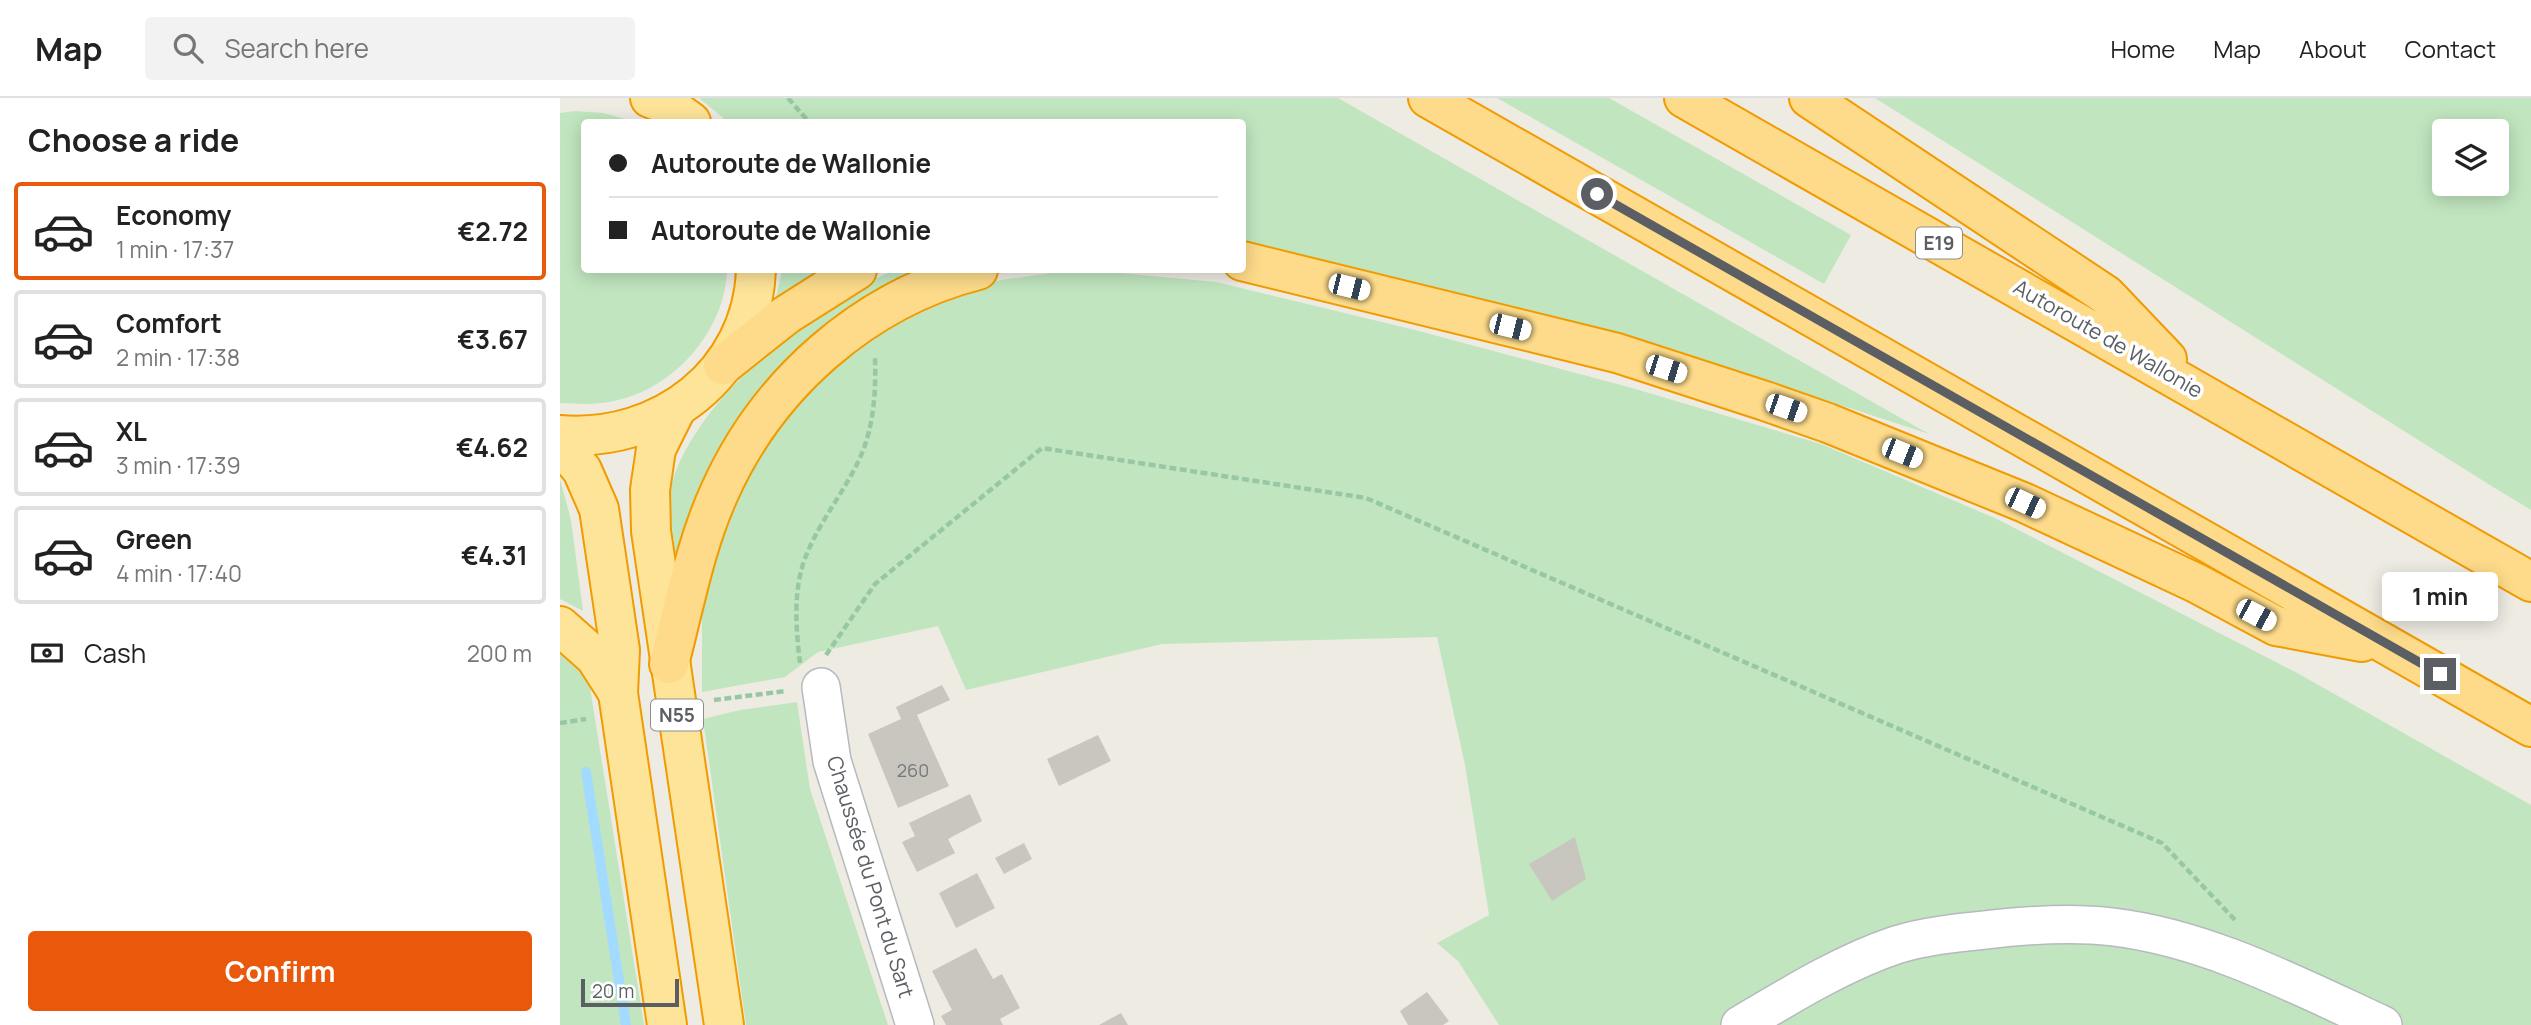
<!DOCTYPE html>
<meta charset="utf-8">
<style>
body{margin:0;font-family:Manrope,sans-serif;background:#f2f2f2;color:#222;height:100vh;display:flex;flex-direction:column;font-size:26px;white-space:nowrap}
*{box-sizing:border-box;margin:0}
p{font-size:23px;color:#767676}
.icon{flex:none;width:38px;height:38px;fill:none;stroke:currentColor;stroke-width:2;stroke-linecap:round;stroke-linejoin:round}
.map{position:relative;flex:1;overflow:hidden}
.details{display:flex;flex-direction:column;background:#fff;width:560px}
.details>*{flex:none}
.top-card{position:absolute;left:21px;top:21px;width:665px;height:154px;border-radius:7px;box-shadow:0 4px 18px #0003;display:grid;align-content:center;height:154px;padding:0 28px;background:#fff}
.fabs{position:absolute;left:1872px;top:21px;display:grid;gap:14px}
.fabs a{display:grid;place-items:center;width:77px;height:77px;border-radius:7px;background:#fff;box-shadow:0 4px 18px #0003;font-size:35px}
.scale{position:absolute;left:21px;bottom:18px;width:98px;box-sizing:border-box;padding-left:7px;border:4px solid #5b5f64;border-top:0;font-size:19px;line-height:24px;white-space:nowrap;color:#5b5f64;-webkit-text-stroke:5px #fff;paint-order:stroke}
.end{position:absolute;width:32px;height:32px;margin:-16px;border:9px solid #5b5f64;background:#fff;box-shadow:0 0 0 4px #fff}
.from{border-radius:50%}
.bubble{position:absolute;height:49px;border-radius:7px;background:#fff;box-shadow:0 4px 18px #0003;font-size:23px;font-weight:700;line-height:49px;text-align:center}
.car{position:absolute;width:21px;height:42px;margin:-21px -10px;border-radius:9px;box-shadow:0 0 5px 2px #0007;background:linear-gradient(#fff 24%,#345 0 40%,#fff 0 76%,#345 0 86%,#fff 0)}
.top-card b{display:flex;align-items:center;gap:24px;height:66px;font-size:26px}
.top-card b+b{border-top:2px solid #e0e0e0}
.top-card i{width:18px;height:18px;background:#222}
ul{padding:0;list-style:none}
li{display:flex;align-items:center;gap:21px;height:98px;margin:0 14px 10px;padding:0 14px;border:4px solid #e0e0e0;border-radius:7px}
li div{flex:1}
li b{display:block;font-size:26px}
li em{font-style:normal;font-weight:700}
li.active{border-color:#ea580c}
li>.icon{width:63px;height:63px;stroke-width:1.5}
h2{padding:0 28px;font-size:32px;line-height:84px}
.pay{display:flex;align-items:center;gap:18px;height:77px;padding:0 28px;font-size:26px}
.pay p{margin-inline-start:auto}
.cta{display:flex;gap:14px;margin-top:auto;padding:14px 28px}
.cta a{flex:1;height:80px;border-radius:7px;background:#ea580c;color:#fff;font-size:28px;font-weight:700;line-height:80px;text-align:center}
header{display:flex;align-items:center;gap:42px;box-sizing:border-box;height:98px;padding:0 35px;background:#fff;border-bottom:2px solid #e0e0e0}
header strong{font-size:33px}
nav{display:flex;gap:38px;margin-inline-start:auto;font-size:24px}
.search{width:490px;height:63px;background:#f2f2f2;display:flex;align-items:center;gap:18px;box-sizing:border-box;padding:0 24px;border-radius:7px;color:#767676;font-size:26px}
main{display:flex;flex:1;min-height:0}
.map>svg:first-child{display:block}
</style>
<header>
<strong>Map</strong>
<div class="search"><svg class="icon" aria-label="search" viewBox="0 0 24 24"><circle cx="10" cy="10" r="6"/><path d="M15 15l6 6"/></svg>Search here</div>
<nav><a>Home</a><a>Map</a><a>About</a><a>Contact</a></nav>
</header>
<main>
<section class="details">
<h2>Choose a ride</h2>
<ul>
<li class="active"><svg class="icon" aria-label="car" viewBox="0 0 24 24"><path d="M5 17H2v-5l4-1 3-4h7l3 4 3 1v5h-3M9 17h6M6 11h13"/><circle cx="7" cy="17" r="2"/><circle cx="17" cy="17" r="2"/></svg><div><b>Economy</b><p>1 min · 17:37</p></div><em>€2.72</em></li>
<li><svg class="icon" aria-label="car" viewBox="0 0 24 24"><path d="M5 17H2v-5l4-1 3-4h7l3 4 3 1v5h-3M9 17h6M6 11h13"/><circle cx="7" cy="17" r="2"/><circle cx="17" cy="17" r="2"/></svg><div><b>Comfort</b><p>2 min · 17:38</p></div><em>€3.67</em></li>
<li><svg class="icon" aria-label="car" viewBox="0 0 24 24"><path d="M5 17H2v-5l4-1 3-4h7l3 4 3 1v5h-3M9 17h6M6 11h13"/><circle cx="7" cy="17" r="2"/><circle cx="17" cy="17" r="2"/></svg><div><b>XL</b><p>3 min · 17:39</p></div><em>€4.62</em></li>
<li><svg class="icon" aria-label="car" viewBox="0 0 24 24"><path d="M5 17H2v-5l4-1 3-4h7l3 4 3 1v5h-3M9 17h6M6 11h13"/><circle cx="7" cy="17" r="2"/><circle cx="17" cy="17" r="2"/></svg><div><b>Green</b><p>4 min · 17:40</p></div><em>€4.31</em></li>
</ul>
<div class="pay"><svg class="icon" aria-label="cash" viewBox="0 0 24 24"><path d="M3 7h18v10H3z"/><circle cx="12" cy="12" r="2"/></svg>Cash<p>200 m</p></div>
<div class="cta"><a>Confirm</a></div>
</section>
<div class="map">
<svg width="1971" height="927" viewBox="0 0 1971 927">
<rect width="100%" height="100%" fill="#eeebe3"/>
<!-- green -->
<g fill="#c1e6bf" fill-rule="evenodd">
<polygon points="139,0 778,0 1369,336 1067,237 683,144 682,24 168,24"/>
<polygon points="937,0 1049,0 1291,137 1264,186"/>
<path d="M 1315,0 L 1971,0 L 1971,412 L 1933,389 ZM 1885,33 L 1937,33 L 1937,86 L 1885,86 Z"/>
<path d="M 15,13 L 43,15 L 77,24 L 24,24 L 24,172 L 167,172 C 165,233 114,291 54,303 C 36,307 18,306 0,305 L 0,15 Z"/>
<polygon points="222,172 275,172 214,209"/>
<path d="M 335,172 L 378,172 L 269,235 L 125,457 L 115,454 C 113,433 107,406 112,385 C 136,301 256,203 335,172 Z"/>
<polygon points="491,175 560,175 656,184 859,233 1072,290 1261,346 1437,421 1739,576 1971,707 1971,927 939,927 898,863 877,845 929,817 905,667 877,539 602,546 406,592 378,528 258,554 225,579 142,594 142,517 152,466 178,393 213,331 275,263 377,200 441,182"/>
<polygon points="0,381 11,422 23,513 0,501"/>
<polygon points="0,542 28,577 84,927 0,927"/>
<polygon points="237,604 250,691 328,927 186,927 143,621 180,612"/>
</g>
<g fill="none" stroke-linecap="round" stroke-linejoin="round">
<!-- stream -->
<polyline stroke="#a2dbff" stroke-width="10" points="26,674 66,927"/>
</g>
<!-- building -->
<g fill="#c9c6c0">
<polygon points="382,587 390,602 357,617 389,688 338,710 308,636 341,621 336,609"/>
<polygon points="538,637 551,663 499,688 487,661"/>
<polygon points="410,696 422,723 388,741 395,755 357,774 342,744 355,738 349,725"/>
<polygon points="1015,739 1026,781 992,803 969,766"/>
<polygon points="464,745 472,761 444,776 435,760"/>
<polygon points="417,775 435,810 396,830 379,795"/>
<polygon points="416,850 433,881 442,876 460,910 440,921 443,927 386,927 381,918 392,912 372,873"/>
<polygon points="867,894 889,923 883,927 848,927 840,913"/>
<polygon points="561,915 568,927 539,927"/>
</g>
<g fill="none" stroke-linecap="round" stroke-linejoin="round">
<!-- minor casing -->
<g stroke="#b6b9bd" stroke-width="40">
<g id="minor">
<polyline points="261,589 272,663 355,927"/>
<path d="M 1180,927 C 1229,898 1282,865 1336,847 C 1365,838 1395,835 1425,832 C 1467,827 1511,824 1553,829 C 1647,840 1738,888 1823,927"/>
</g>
</g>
<!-- trunk casing -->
<g stroke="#f19b00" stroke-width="42">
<g id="trunk">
<polyline points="90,0 108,7 131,24"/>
<polyline points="116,311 96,351 90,392 91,433 164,927"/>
<path d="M 0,337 C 101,345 192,276 196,172"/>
<polyline points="0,346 22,372 39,411 60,552 58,595 107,927"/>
<polyline points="0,528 35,559 58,595"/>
</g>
</g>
<!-- motorway casing -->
<g stroke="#f19b00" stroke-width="42">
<g id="motorway">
<polyline points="868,0 1971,629"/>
<polyline points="1124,0 1971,484"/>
<polyline points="1249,0 1546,197 1607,261"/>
<polyline points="682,163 1057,255 1205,303 1268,325 1465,405 1636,485 1716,528 1802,544"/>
<polyline points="163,267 226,217 297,172"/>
<path d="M 109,566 C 124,509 135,447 160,393 C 208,286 304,201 418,172"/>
</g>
</g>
<!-- path -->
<g stroke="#98c7a4" stroke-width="4.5" stroke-dasharray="7 3.5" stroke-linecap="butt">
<polyline points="228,0 249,24"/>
<polyline points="266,557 315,486 482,350 806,400 1602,745 1676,823"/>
<path d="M 240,565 C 236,532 233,495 244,463 C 257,427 281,399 298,364 C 314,331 316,295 315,259"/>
<polyline points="154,602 226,593"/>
<polyline points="0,625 26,621"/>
</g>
<!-- minor -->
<use href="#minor" stroke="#fff" stroke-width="37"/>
<!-- trunk -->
<use href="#trunk" stroke="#fee498" stroke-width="38"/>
<!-- motorway -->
<use href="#motorway" stroke="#fddb8a" stroke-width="38"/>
</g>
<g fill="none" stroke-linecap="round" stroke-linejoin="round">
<!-- route -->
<polyline stroke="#5b5f64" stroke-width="9" points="1037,96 1880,576"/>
</g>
<g text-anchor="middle" stroke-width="7" stroke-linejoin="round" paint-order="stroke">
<!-- number labels -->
<g font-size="18" fill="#76797b">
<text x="353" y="679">260</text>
</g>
<!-- shield labels -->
<g fill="#fff" stroke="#8c8f92" stroke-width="2">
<rect x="1356" y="129.5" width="46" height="31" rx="5"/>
<rect x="91" y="601.5" width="52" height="31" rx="5"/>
</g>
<g font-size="19" font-weight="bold" fill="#5b5f64">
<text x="1379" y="152">E19</text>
<text x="117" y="624">N55</text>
</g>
<!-- street labels -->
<g font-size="21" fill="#5b5f64" stroke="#fff">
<text transform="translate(1548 241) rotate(30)" y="7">Autoroute de Wallonie</text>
<text transform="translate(310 779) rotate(73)" y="7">Chaussée du Pont du Sart</text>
</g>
</g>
</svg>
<div class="fabs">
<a><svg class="icon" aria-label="layers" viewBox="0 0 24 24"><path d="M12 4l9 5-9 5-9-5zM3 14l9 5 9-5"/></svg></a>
</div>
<div class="scale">20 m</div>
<i class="end from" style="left:1037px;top:96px"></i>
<i class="end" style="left:1880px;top:576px"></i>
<div class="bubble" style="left:1822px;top:474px;width:116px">1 min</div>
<i class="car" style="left:789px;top:189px;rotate:104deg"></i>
<i class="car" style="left:950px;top:229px;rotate:104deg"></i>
<i class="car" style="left:1106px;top:271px;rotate:108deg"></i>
<i class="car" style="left:1226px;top:310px;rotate:109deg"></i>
<i class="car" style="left:1342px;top:355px;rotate:112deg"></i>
<i class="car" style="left:1465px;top:405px;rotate:115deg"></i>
<i class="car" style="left:1696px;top:517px;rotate:118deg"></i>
<div class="top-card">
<b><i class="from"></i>Autoroute de Wallonie</b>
<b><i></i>Autoroute de Wallonie</b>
</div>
</div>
</main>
